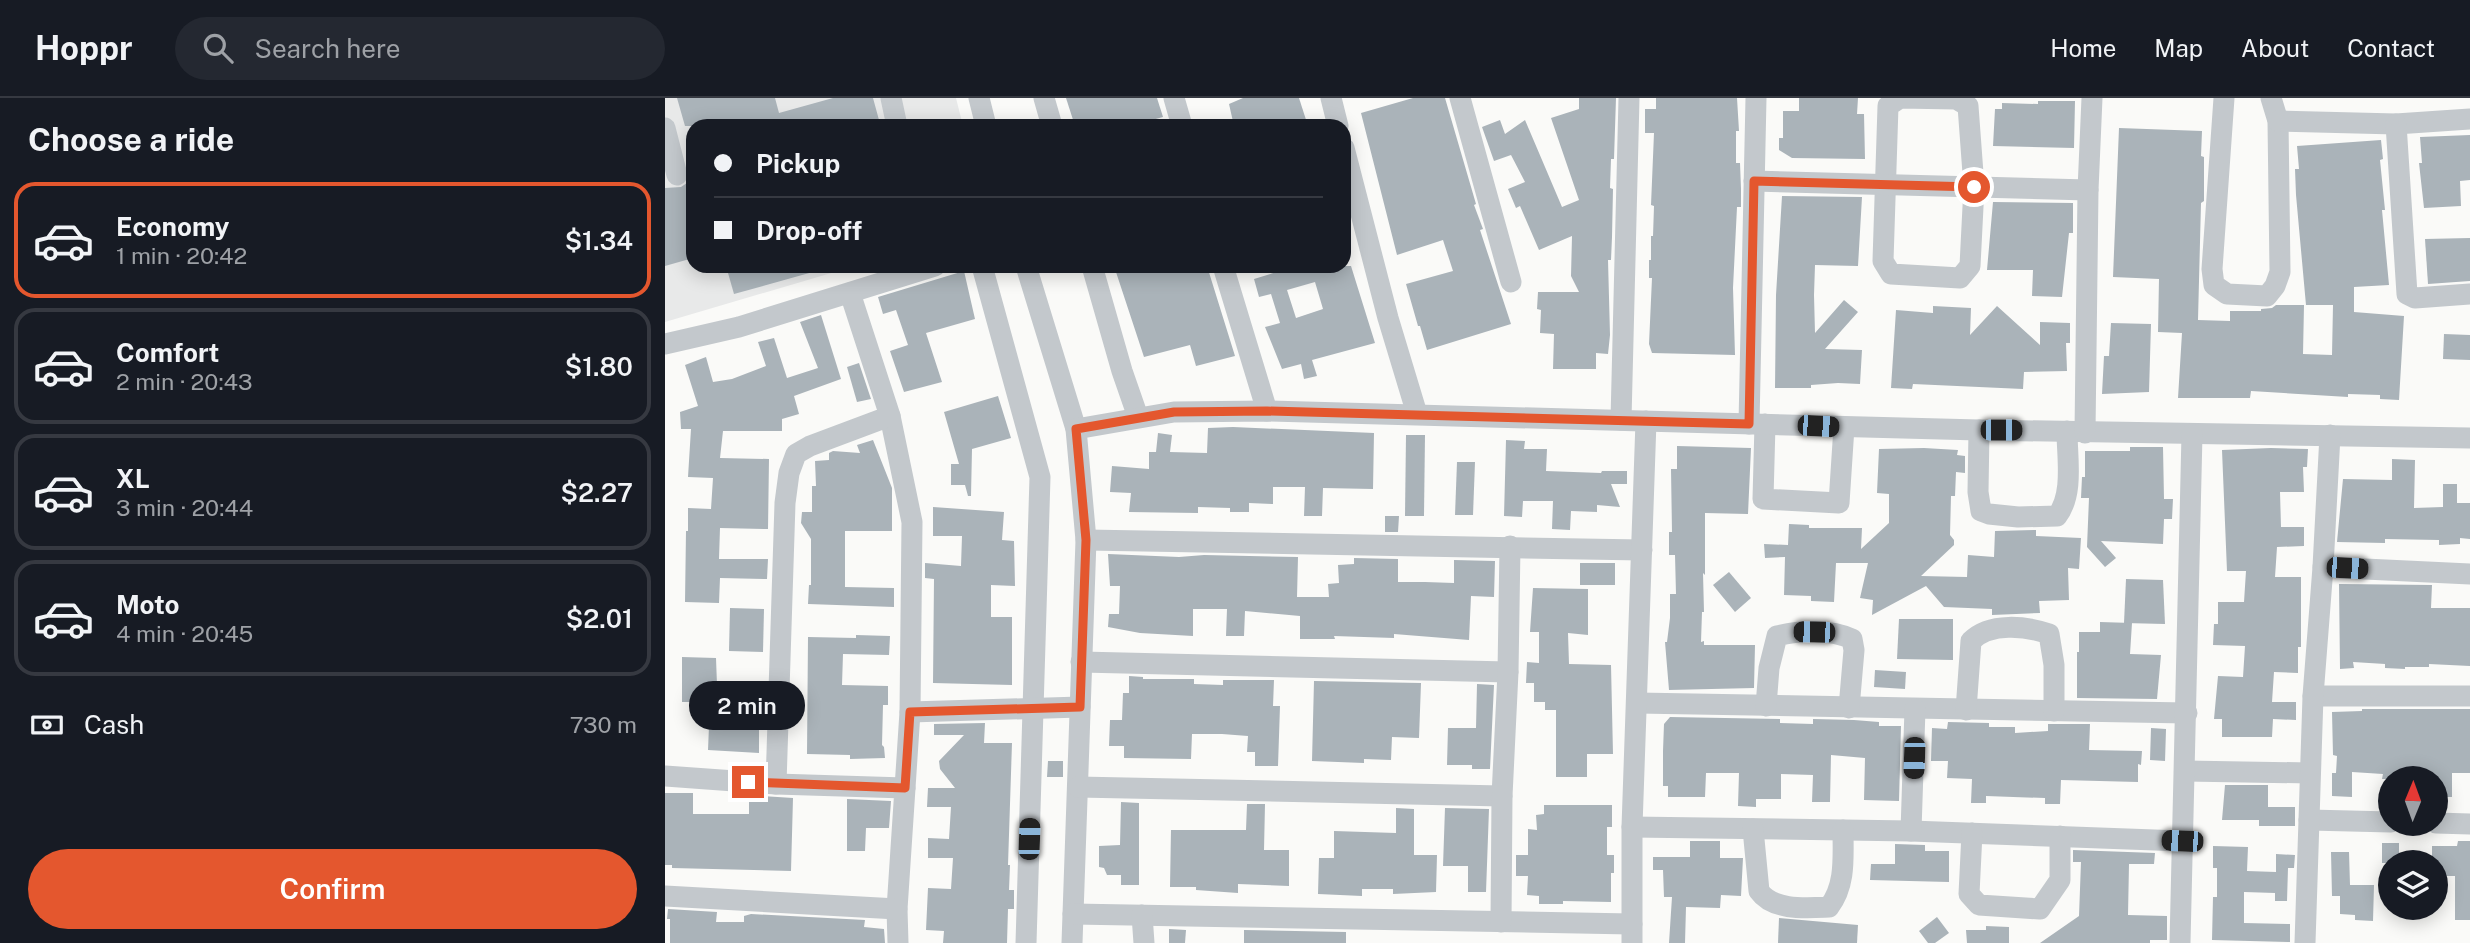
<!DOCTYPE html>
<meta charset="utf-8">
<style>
body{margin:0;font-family:"Public Sans",sans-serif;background:#242831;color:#f1f3f6;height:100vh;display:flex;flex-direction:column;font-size:26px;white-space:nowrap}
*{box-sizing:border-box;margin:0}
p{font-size:23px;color:#9ea1a6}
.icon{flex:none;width:38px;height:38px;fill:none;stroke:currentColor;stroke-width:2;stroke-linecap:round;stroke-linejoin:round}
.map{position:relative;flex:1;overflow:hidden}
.drawer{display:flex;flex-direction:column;background:#171b24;width:665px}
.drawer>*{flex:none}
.top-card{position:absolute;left:21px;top:21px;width:665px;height:154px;border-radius:21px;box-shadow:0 4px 18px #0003;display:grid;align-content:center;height:154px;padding:0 28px;background:#171b24}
.needle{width:46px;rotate:1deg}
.buttons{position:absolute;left:1713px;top:668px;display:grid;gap:14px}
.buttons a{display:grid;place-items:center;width:70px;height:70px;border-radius:50%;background:#171b24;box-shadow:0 4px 18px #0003;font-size:35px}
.end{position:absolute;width:32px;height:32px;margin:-16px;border:9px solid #e4572e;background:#fff;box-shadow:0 0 0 4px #fff}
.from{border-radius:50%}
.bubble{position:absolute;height:49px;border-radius:24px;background:#171b24;box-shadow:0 4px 18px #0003;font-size:23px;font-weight:600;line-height:49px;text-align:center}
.car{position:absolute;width:21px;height:42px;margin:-21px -10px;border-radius:9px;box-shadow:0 0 5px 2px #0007;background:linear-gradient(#222 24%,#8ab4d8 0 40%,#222 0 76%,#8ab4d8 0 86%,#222 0)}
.top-card b{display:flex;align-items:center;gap:24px;height:66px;font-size:26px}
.top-card b+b{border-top:2px solid #363941}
.top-card i{width:18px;height:18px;background:#f1f3f6}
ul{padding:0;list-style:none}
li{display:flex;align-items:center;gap:21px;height:116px;margin:0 14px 10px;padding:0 14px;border:4px solid #363941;border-radius:21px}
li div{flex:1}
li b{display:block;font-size:26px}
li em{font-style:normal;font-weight:600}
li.selected{border-color:#e4572e}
li>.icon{width:63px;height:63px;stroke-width:1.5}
h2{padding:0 28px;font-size:32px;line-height:84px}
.pay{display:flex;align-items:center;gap:18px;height:77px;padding:0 28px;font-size:26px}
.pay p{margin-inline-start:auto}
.cta{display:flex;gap:14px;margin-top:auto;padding:14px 28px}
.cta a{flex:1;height:80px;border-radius:42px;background:#e4572e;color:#fff;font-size:28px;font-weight:600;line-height:80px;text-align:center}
header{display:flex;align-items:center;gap:42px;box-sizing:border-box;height:98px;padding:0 35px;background:#171b24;border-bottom:2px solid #363941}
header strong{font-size:33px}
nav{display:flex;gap:38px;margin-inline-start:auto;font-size:24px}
.search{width:490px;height:63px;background:#242831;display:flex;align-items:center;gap:18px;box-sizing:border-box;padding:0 24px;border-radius:38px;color:#9ea1a6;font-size:26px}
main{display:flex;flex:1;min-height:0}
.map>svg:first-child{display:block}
</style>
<header>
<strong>Hoppr</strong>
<div class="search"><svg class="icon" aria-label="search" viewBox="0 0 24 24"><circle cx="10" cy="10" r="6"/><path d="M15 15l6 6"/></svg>Search here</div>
<nav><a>Home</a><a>Map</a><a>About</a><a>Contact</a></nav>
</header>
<main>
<section class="drawer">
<h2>Choose a ride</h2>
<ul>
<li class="selected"><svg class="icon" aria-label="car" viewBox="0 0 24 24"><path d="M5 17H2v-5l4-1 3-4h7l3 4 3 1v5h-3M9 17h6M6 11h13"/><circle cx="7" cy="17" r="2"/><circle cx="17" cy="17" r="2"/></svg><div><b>Economy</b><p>1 min · 20:42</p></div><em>$1.34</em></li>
<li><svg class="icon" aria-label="car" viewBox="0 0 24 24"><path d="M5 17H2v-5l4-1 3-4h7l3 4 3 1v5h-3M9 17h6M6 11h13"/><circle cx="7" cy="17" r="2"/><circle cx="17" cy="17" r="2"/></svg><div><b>Comfort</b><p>2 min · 20:43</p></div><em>$1.80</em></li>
<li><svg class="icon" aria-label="car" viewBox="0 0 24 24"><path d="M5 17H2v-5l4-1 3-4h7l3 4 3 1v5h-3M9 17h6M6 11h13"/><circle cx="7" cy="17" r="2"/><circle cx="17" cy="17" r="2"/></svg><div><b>XL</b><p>3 min · 20:44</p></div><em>$2.27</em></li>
<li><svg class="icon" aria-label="car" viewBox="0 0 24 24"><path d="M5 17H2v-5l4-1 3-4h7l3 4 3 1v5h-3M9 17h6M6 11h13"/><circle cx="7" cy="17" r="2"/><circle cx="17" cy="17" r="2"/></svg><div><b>Moto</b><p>4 min · 20:45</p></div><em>$2.01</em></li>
</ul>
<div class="pay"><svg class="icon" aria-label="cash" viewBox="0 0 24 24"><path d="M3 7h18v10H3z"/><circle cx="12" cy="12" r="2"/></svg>Cash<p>730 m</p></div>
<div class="cta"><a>Confirm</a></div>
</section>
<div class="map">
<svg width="1805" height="845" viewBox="0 0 1805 845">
<rect width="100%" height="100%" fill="#fafaf8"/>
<!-- built -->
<polygon fill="#e8e9e9" points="0,0 291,0 298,28 28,28 28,168 190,168 0,224"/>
<!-- building -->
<g fill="#aab3b9" fill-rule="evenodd">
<polygon points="12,0 110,0 114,15 168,0 208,0 214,22 194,28 20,28"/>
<polygon points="401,0 492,0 498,19 465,28 410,28"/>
<polygon points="578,0 634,0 643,28 569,28 564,6"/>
<polygon points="748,0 780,0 811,106 809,107 818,131 815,132 846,226 762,252 755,228 753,228 741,186 788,173 778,142 732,157 696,15"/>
<polygon points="914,0 951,0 949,61 946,61 945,90 948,91 947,139 946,162 943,162 945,237 943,256 931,255 931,271 888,271 889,236 875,235 876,212 872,211 873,194 914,194 906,178 907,138 874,152 855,108 851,110 843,91 860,84 846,57 829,63 817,29 835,22 840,36 860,22 897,109 914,102 886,20 914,11"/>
<polygon points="991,0 1072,0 1074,33 1071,33 1071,65 1075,65 1076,91 1076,109 1072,109 1068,190 1070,257 987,255 984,246 987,180 984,180 984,162 986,162 986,138 988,138 989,108 986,107 989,35 980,35 980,11 991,11"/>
<polygon points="1134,0 1193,0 1192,16 1199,16 1200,61 1127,60 1114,52 1114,40 1118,40 1118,13 1134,13"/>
<polygon points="1373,3 1410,3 1409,50 1328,48 1330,11 1337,11 1337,5 1373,6"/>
<polygon points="1454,30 1537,33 1536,58 1539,59 1539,103 1536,105 1533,222 1565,223 1565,213 1596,213 1596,211 1607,210 1611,207 1639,207 1638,256 1667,257 1668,207 1641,207 1631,97 1630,71 1634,71 1632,48 1716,42 1718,61 1715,62 1720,112 1717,112 1724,187 1689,189 1689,214 1739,218 1734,302 1715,301 1715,297 1683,296 1683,299 1586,293 1585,300 1513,300 1517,235 1493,234 1494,181 1448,179"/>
<polygon points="1805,37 1805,82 1795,83 1796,108 1759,110 1754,65 1757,65 1755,39"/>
<polygon points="28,81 28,160 0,168 0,90 16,89"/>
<polygon points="1117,98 1197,99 1193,168 1150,167 1149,197 1150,235 1179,202 1193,214 1160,251 1197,252 1195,286 1173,285 1146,287 1146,290 1110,290 1111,197"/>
<polygon points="1328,104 1408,105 1408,135 1404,135 1397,199 1367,198 1368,172 1322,172"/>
<polygon points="1805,140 1805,183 1763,186 1760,141"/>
<polygon points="61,168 155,168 155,172 69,196"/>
<polygon points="449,168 542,168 570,258 531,268 525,247 479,259"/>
<path d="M 631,168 L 686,168 L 710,245 L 647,262 L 652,278 L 639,281 L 636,266 L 617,271 L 600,229 L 615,225 L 606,196 L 594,199 L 589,181 ZM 650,184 L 658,211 L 631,220 L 622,192 Z"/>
<polygon points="299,173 310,221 261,235 277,284 239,294 225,253 243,247 231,212 218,216 213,199"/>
<polygon points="1268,208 1306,210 1305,237 1332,208 1375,247 1375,224 1405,225 1405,245 1401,245 1402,273 1359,274 1358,291 1248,286 1247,291 1226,290 1231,212 1268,215"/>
<polygon points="156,217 176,281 129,298 134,316 117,321 117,333 58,333 55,360 104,361 103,431 55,430 54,461 103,461 102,481 55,480 54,505 20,504 21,433 23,433 23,410 46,411 48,380 23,379 26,331 16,331 15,314 33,308 20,267 41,259 48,284 67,281 101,268 93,244 109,240 122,280 153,270 135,224"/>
<polygon points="1446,225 1486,226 1484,294 1437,296 1439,258 1444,258"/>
<polygon points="1779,236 1805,237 1805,262 1778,261"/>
<polygon points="194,265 206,301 192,304 182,269"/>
<polygon points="333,298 346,340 307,351 306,398 303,398 300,387 286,387 286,366 294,366 279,314"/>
<polygon points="568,329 709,335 708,391 658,390 657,418 639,418 640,389 608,389 608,406 584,405 584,414 565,414 565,410 533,409 533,415 464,414 466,395 445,394 447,368 484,371 484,354 491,354 493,335 507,337 505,354 542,355 543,330"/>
<polygon points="741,337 760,337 759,418 740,418"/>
<polygon points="208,342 227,390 227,433 180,433 180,489 229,490 229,509 143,506 144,487 146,487 146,441 136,425 137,414 147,414 147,388 151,388 150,363 164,362 164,355 168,353 195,355 192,347"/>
<polygon points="841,342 860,343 859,351 882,351 881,373 936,375 937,373 962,373 962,386 946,386 955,409 932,407 932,414 906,413 905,432 887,431 888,403 858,403 857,419 839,418"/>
<polygon points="1012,348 1086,350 1083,416 1040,415 1040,477 1038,475 1039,514 1037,514 1036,544 1039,543 1039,547 1090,547 1089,590 1004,592 1000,544 1002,544 1005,520 1005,496 1011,496 1010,457 1004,457 1004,434 1007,434 1006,371 1012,371"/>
<polygon points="1465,349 1498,349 1499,401 1508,401 1507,421 1499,421 1498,446 1436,443 1451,460 1440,469 1422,449 1424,400 1416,400 1417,379 1420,379 1420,353 1465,353"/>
<polygon points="1259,350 1293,352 1292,357 1300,358 1300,375 1291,374 1290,398 1286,398 1285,437 1289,442 1289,447 1256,478 1302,479 1303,457 1329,459 1330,433 1371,432 1371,438 1416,440 1414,471 1403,470 1404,502 1374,503 1375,515 1327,517 1327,511 1279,509 1261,488 1207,517 1208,502 1195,500 1203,465 1171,465 1169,504 1146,503 1146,498 1119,497 1120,459 1100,460 1099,446 1123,447 1124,426 1144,427 1144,430 1197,430 1196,451 1224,425 1224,396 1212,395 1214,351"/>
<polygon points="1606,350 1643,351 1642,369 1638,369 1639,394 1615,394 1616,429 1639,429 1639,448 1612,449 1610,479 1636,479 1636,549 1633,549 1633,575 1609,574 1607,604 1631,604 1631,622 1608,621 1607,639 1557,639 1557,621 1549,621 1553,578 1578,579 1580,548 1548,547 1549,526 1553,526 1553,504 1579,504 1581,473 1562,473 1557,352"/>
<polygon points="1727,361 1750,362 1749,410 1778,409 1778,386 1792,386 1792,405 1805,405 1805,441 1795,440 1795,446 1774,447 1774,442 1720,441 1720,445 1672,444 1678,381 1727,382"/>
<polygon points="792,364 810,364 808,417 790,417"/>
<polygon points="268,409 339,414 337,442 349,443 350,488 326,487 326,519 347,519 347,587 268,585 269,481 260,480 260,465 296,468 297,438 268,438"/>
<polygon points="720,418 734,418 733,434 720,434"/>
<polygon points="443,456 514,459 539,457 633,459 632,499 664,499 663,486 674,485 673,467 689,466 689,460 733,461 733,484 760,484 789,485 789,462 830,463 829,499 806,498 804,542 729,536 729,540 669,538 670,541 635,541 635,518 580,513 579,538 561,538 562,511 528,511 528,538 475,535 443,529 444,516 454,516 455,488 445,488"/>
<rect x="915" y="465" width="35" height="22"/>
<polygon points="1064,474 1086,500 1070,514 1048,487"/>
<polygon points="1461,481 1498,482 1500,526 1459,525"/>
<polygon points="1674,486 1767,487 1766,510 1805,510 1805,568 1764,566 1764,569 1740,569 1740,571 1720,570 1720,566 1688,564 1689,570 1675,571"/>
<polygon points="868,490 923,491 923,537 903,535 904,566 946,567 948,656 922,656 922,679 891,679 891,612 880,612 880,604 869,604 869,585 861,585 862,564 874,565 874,534 865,534"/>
<polygon points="65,510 99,511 98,554 64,553"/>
<polygon points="1234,521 1288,521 1288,562 1232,561"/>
<polygon points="1435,524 1467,525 1465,556 1496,557 1492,601 1412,600 1412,554 1414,554 1414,534 1435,534"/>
<polygon points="191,537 225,538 224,557 178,556 177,587 223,588 223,607 218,607 217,647 219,649 220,660 185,661 185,657 142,656 143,539 191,540"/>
<polygon points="17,559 51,560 52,587 98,588 98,629 94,629 94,655 43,652 44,628 34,627 35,604 17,604"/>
<polygon points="1210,572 1241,574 1240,591 1209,589"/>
<polygon points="464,578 478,579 478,581 529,581 529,586 558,587 558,582 609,582 608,608 615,608 613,668 590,668 590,654 582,654 583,638 557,636 527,636 526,661 459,660 459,648 444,648 445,622 457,622 458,595 464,595"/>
<polygon points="649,583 756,585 754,640 727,639 726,662 699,661 699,665 647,663"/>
<polygon points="812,586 829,587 825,671 807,671 807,667 782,667 783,630 811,630"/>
<polygon points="1697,611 1805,611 1805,675 1787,675 1787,699 1771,699 1771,681 1717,681 1718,676 1687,674 1687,699 1667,698 1667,675 1671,675 1672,658 1668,657 1667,614 1697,613"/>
<polygon points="1005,619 1115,621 1115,625 1148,626 1148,621 1189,622 1214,624 1214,628 1236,628 1234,703 1199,702 1200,660 1166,657 1165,704 1147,704 1148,677 1116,676 1116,701 1091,701 1091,709 1073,708 1074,675 1041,675 1040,699 1003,699 1003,688 998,688 998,653 999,626"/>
<polygon points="1283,624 1324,625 1324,629 1350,629 1350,635 1383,633 1383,626 1425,626 1424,652 1477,653 1476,667 1473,666 1473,684 1396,682 1395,706 1380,706 1380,700 1321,698 1321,705 1306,705 1307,681 1282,680 1283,663 1266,663 1267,630 1282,631"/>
<polygon points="320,625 319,645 347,645 343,767 345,767 344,792 349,792 349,811 343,811 342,845 278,845 279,833 261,832 263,790 286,791 288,760 263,760 263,740 284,741 286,709 262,709 263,690 290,690 275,671 274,663 299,637 269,637 269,626"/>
<polygon points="1486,630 1501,631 1500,663 1485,662"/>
<polygon points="383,663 398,663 398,679 382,679"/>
<polygon points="1560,687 1603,687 1603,709 1630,709 1630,728 1594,728 1594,722 1557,722"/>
<polygon points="0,695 28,695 28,716 84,716 84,697 128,700 126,773 7,770 7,767 0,767"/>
<polygon points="182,701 226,703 224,730 201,730 200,753 182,753"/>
<polygon points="456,704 474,705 474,787 456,787 456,777 442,777 439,770 434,769 434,748 455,747"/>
<polygon points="582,706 600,706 599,752 624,752 624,788 573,786 573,795 531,792 531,789 505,789 506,732 581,732"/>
<polygon points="879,707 947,707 947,729 942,729 942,757 949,757 949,775 946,775 946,804 898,803 898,806 874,806 874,798 862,797 863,778 851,778 851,757 863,757 863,731 872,732 871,717 879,716"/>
<polygon points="731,710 749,711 749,757 772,757 771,794 728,796 728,791 697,791 697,798 653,796 654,760 669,760 669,733 731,735"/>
<polygon points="780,710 824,711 821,794 803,794 803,768 778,768"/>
<polygon points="1025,743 1055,743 1055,760 1078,760 1076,798 1056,797 1055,810 1021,809 1020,845 1004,845 1007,799 999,799 998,772 988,772 988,759 1025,759"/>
<polygon points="1793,743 1805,743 1805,822 1790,822 1790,778 1771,778 1771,765 1767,765 1767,748 1792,748"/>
<rect x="1717" y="745" width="17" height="20"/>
<polygon points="1230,746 1260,747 1260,753 1284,753 1284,784 1205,782 1206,766 1230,766"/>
<polygon points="1548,748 1583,749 1582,773 1611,774 1611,756 1630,757 1629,770 1623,770 1622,803 1610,803 1610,795 1579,794 1579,825 1625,826 1625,844 1547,842 1548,799 1552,799 1552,770 1548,770"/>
<polygon points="1408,752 1490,755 1489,766 1464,766 1463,817 1502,818 1502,842 1485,842 1485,845 1375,845 1414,818 1416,764 1408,764"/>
<polygon points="1666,754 1684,754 1685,787 1709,787 1708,823 1690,822 1690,817 1675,816 1675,798 1667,798"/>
<polygon points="3,811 52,814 51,824 79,824 79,818 86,816 200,822 199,829 219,831 220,845 5,845 5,821 2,821"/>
<polygon points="1272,819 1284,835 1270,845 1263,845 1254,833"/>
<polygon points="1114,820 1193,827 1192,845 1113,845"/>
<polygon points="1321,828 1344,829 1344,845 1302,845 1301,832 1321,832"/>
<polygon points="504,831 521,832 520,845 504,845"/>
<polygon points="579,832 681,834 681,845 579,845"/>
</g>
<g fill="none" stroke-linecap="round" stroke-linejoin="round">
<!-- minor -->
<g stroke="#c3c8cc" stroke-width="21">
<polyline points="226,0 232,28"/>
<polyline points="314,0 321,28"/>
<polyline points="379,0 387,28"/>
<polyline points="509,0 517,28"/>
<polyline points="666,0 673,28"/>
<polyline points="795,0 846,184"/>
<polygon points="1235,0 1291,1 1303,8 1309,89 1305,168 1295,180 1226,176 1218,163 1223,8"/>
<polyline points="1559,0 1547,171 1549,187 1562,196 1602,198 1610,188 1615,174 1613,23 1606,0"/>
<polyline points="1613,23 1731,26 1805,21"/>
<polyline points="1731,26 1742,196 1750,200 1805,196"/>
<polyline points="0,30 12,77"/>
<polyline points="679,50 723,220 752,316"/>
<polyline points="1089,83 1423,92"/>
<polyline points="317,168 375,379 361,845"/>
<polyline points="361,168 411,331 421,442 407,845"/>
<polyline points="427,168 457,273 473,319"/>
<polyline points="558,168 602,313"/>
<polyline points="0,246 74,229 270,168"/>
<polyline points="225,318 247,424 245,614 240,690"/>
<polyline points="956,322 964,0"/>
<polyline points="1084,326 1091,0"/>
<polyline points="1100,326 1098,401 1174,405 1179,329"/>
<polyline points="411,331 509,314 602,313 1314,332 1805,340"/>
<path d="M 1314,332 L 1313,394 L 1316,413 L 1324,416 L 1353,419 L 1392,418 C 1409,396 1402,360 1402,333"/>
<polyline points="1420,335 1423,92 1427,0"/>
<polyline points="421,442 977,452"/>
<polyline points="1658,469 1805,476"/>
<polyline points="416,564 843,574"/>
<polyline points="1648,598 1805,598"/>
<polyline points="972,605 1522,615"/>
<path d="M 1101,608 L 1104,570 L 1112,538 C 1135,532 1165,531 1187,541 L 1189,552 L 1184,610"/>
<path d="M 1301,612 L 1306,543 C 1325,524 1361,528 1384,536 L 1389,567 L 1389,613"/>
<polyline points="245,614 415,609"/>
<polyline points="1520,673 1645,675"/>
<polyline points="0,678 111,686 240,690 232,811 233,845"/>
<polyline points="111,686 120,405 124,375 131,356 145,348 225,318 185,195"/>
<polyline points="413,689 837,698 843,574 845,448"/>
<polyline points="1644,722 1726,724"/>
<polyline points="1771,725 1805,726"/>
<polyline points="967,729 1246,733 1517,743"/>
<path d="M 1088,731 L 1094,793 C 1108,813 1141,810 1164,809 C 1181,787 1178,759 1178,732"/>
<polyline points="1246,733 1250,611"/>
<polyline points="1307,735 1304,796 1314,807 1375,811 1395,782 1395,738"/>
<polyline points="0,798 232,811"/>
<polyline points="408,816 967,826"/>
<polyline points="477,817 479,845"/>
<polyline points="836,824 837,698"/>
<polyline points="967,845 967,729 981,323"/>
<polyline points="1515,845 1527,336"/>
<polyline points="1640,845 1648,598 1658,469 1665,337"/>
</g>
</g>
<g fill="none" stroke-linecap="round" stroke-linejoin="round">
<!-- route -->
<polyline stroke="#e4572e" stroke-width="9" points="83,684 240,690 245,614 415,609 421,442 411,331 509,314 602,313 1084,326 1089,83 1309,89"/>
</g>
</svg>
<div class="buttons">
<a><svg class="needle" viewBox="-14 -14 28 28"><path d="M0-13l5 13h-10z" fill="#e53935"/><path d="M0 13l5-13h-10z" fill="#9ea1a6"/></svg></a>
<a><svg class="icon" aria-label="layers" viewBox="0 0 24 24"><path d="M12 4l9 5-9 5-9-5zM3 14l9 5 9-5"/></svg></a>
</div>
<i class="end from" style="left:1309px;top:89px"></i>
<i class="end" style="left:83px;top:684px"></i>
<div class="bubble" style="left:24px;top:583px;width:116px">2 min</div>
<i class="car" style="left:1153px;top:328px;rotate:93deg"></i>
<i class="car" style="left:1336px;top:332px;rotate:90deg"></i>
<i class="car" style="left:1682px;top:470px;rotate:93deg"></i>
<i class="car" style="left:1149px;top:534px;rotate:271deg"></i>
<i class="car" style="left:1249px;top:660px;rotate:182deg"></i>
<i class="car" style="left:364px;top:741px;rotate:2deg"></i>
<i class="car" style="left:1517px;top:743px;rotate:272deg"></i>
<div class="top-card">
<b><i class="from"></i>Pickup</b>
<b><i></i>Drop-off</b>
</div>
</div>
</main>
